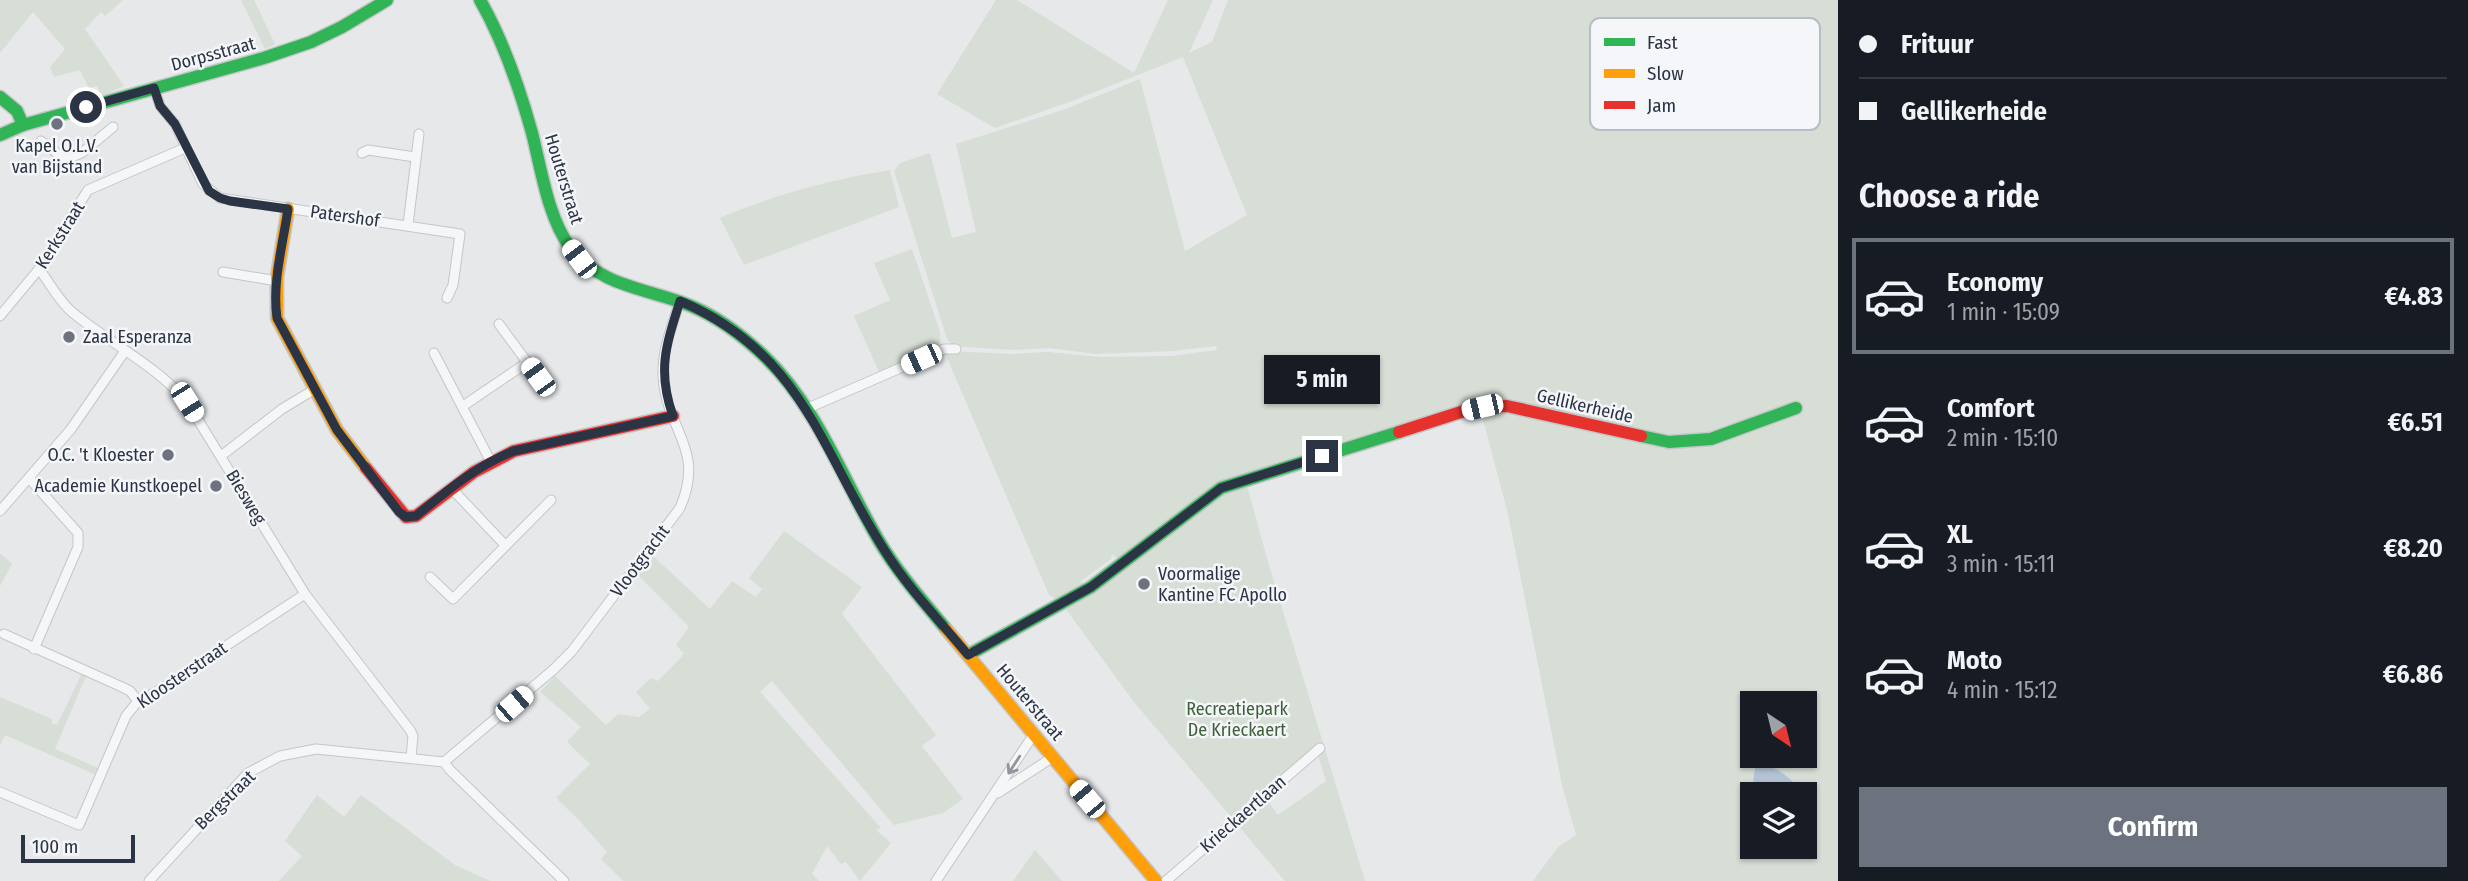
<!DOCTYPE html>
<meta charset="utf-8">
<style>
body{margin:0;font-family:"Fira Sans Condensed",sans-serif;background:#20242c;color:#f1f3f6;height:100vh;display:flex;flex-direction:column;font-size:26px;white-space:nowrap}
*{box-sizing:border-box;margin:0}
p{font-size:23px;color:#9ea1a6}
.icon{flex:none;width:38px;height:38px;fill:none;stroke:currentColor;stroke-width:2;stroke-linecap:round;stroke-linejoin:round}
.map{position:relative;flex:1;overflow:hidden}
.side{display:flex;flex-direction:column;background:#171b24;width:630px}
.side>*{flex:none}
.guide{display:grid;align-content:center;height:154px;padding:0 21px;background:#171b24}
.needle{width:46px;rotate:145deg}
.tools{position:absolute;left:1740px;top:691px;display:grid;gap:14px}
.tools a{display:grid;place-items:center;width:77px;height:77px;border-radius:0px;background:#171b24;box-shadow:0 2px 5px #0004;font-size:35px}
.scale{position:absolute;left:21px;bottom:18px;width:114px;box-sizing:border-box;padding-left:7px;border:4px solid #2b3445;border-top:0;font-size:19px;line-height:24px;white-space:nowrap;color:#2b3445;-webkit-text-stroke:5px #f4f6f9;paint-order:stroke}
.end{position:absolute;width:32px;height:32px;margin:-16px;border:9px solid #2b3445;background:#fff;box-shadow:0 0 0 4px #fff}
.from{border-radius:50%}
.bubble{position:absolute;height:49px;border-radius:0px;background:#171b24;box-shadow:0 2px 5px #0004;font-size:23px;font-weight:700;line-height:49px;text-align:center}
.car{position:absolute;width:21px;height:42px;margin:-21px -10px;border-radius:9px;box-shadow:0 0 5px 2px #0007;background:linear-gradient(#fff 24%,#345 0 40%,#fff 0 76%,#345 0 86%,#fff 0)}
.guide b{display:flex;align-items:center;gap:24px;height:66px;font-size:26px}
.guide b+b{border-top:2px solid #363941}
.guide i{width:18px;height:18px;background:#f1f3f6}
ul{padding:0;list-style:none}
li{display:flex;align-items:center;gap:21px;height:116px;margin:0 14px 10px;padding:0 7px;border:4px solid transparent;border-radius:0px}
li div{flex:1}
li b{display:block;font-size:26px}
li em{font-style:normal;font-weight:700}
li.selected{border-color:#6c737f}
li>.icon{width:63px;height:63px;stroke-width:1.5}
h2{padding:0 21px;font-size:32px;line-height:84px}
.primary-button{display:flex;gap:14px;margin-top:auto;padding:14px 21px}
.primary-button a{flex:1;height:80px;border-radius:0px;background:#6c737f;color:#fff;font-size:28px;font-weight:700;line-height:80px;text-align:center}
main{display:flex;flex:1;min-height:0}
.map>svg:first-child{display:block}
</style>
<main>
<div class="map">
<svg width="1838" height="881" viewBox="0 0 1838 881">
<rect width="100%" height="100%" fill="#e6e8ea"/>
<!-- green -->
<g fill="#d6ded6" fill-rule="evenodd">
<polygon points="0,0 123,0 105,16 101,12 85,29 124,86 101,96 97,86 89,88 80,70 54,77 50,67 65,49 33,12 0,53"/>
<polygon points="241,0 254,0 275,44 265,49"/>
<path d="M 996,0 L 1017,0 L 1134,73 L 1168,0 L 1213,0 L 1189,53 L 1212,42 L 1228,0 L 1838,0 L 1838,881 L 1533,881 L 1558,847 L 1576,835 L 1562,785 L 1508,514 L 1481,412 L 1246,482 L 1268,562 L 1365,881 L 1285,881 L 1134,702 L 1065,608 L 1125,565 L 1112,554 L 1111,559 L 1081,581 L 1084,588 L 1062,601 L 1049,595 L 944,351 L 1012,354 L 1048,352 L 1101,357 L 1172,356 L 1216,350 L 1217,346 L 1172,351 L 1096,354 L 1049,348 L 1011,350 L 953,346 L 947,339 L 894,171 L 900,163 L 930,153 L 952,238 L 976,232 L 956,144 L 1063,110 L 1140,79 L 1185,251 L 1247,215 L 1183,57 L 1072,101 L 995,128 L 937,94 ZM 1752,704 L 1804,704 L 1804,756 L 1752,756 ZM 1318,755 L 1326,781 L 1278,815 L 1266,798 ZM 1798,788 L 1800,794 L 1804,794 L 1804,847 L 1752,847 L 1752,794 L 1757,794 L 1754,789 Z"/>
<path d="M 890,170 L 899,207 L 744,265 L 720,218 C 777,194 829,180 890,170 Z"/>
<polygon points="912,249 940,332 940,342 936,348 880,374 854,316 890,300 874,263"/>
<polygon points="784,531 862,587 842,614 936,735 922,746 963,799 943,813 894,825 772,681 760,692 881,828 876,830 891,843 860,881 846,862 841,864 827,846 812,874 819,881 623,881 601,859 607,852 578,819 556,798 590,764 567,742 581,727 540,692 555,676 606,725 618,714 639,717 650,709 636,692 651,678 658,681 684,654 676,645 689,627 637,574 652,555 710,609 732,581 756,597 762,589 749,578"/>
<polygon points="0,553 12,564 0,586"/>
<polygon points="82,673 86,676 55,749 98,768 94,774 5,735 0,745 0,697 52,719 52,723 57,725"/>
<polygon points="317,795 344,817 361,795 455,865 490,881 279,881 302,856 285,841"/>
<polygon points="1035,850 1062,881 1013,881"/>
</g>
<!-- water -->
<path fill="#b4c4d5" d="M 1763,763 C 1777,769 1796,779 1800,794 L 1757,794 C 1752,787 1753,775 1756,766 Z"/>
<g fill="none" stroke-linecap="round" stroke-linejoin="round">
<!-- street casing -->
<g stroke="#c4c6c8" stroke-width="11">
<g id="street">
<polyline points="154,88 160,106 175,124 203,184 220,198 460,234 453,285 447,298"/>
<polyline points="41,141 66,160 83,152 113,127"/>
<polyline points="362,153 368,150 415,157"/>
<polyline points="408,225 419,134"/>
<path d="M 39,269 C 50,283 58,300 72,312 C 109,343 156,365 187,402 L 305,594 L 410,730 L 413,736 L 411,757"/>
<polyline points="223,272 277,281"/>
<polyline points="0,316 39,269 88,190 185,148"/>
<polyline points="499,324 538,377"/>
<polyline points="434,353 490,460"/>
<polyline points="463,406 528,362"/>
<polyline points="806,409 944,349 956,349"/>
<polyline points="221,456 282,409 315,389"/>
<polyline points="29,478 78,533 78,547 34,649"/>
<polyline points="451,488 505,545"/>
<polyline points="0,511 71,429 125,351"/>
<polyline points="430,577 453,599 551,500"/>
<polyline points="4,634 122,687 130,691 138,701"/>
<path d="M 444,762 L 553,670 L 572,651 L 680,508 C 706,448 666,431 663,376 C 662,350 672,326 680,301"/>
<polyline points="444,762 450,770 564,881"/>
<polyline points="0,792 79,825 126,716 138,701 156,692 305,594"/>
<polyline points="998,793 1053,757"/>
<polyline points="149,881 248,773 280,756 316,749 444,762"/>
<polyline points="936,881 1034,734"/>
<polyline points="1166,881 1320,748"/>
</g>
</g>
<!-- fast casing -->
<g stroke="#c4c6c8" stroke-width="15">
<g id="fast">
<path d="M 480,0 C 504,42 519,86 532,133 C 541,168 548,218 570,247 C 601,288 648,288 691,306 C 720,318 743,336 765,357 C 817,407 843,480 879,541 C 898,573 922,600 946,629"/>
<polyline points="0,97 17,111 23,125"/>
<polyline points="0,135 23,125 264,58 311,42 342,27 387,0"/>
<polyline points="1641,436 1669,442 1711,439 1796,408"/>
<polyline points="968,655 1091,587 1221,488 1399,432"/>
</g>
</g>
<!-- slow casing -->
<g stroke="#c4c6c8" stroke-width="15">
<g id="slow">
<polyline points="288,209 277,277 277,318 337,430 366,468"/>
<polyline points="946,629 1156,881"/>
</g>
</g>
<!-- jam casing -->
<g stroke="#c4c6c8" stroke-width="15">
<g id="jam">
<polyline points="1399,432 1464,411 1482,407 1507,406 1641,436"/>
<polyline points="366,468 406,517 416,516 474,472 514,451 673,416"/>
</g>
</g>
<!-- street -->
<use href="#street" stroke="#f5f6f7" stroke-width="9"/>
<!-- fast -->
<use href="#fast" stroke="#30b455" stroke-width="12"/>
<!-- slow -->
<use href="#slow" stroke="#ff9f0a" stroke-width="12"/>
<!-- jam -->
<use href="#jam" stroke="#e5322d" stroke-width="12"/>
</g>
<!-- one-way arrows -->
<defs><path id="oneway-shaft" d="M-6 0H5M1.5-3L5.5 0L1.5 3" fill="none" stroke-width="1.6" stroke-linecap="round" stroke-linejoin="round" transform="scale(1.75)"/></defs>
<use stroke="#90959e" href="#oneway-shaft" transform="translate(1014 765) rotate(123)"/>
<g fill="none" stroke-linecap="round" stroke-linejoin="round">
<!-- route -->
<path stroke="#2b3445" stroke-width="9" d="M 86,107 L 154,88 L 160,106 L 175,124 L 209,191 L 220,198 L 230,201 L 288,209 C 283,244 272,282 277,318 L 337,430 L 399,512 L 406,517 L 416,516 C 447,491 476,466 514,451 L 673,416 C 657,371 666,345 680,301 C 804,354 819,448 885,551 C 908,588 940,621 968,655 L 1091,587 L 1221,488 L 1322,456"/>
</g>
<!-- markers -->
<g fill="#6c737f" stroke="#f4f6f9" stroke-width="2.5">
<circle cx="57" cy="124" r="7"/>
<circle cx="69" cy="337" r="7"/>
<circle cx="168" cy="455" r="7"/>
<circle cx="216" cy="486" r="7"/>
<circle cx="1144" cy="584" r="7"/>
</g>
<g text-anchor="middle" stroke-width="5" stroke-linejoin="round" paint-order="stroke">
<!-- street labels -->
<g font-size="18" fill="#2b3445" stroke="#f4f6f9">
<text transform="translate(213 54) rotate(-15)" y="6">Dorpsstraat</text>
<text transform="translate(564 179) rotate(73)" y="6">Houterstraat</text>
<text transform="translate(345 216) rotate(8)" y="6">Patershof</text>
<text transform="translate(60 235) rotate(-58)" y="6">Kerkstraat</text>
<text transform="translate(1585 406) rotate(13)" y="6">Gellikerheide</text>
<text transform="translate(246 497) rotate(59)" y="6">Biesweg</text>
<text transform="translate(640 561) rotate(-53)" y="6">Vlootgracht</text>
<text transform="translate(182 675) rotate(-34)" y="6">Kloosterstraat</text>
<text transform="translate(1030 702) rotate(50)" y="6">Houterstraat</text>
<text transform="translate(225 800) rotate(-44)" y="6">Bergstraat</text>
<text transform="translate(1243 814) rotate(-41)" y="6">Krieckaertlaan</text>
</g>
<!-- poi labels -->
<g font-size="18" fill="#2b3445" stroke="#f4f6f9" text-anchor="start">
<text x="57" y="152" text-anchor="middle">Kapel O.L.V.<tspan x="57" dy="21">van Bijstand</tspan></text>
<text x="83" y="343">Zaal Esperanza</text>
<text x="154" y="461" text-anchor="end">O.C. 't Kloester</text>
<text x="202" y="492" text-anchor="end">Academie Kunstkoepel</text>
<text x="1158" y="580">Voormalige<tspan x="1158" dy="21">Kantine FC Apollo</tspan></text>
</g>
<!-- park labels -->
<g font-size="18" fill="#3f6138" stroke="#f4f6f9">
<text x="1237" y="715">Recreatiepark<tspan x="1237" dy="21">De Krieckaert</tspan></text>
</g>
</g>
<!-- legend -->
<rect x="1590" y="18" width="230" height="112" rx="10" fill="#f4f6f9" stroke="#b8bcc3" stroke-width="2"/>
<rect x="1604" y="38" width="31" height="8" fill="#30b455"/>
<rect x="1604" y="69" width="31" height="9" fill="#ff9f0a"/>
<rect x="1604" y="101" width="31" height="8" fill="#e5322d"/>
<g font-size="19" fill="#2b3445">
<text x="1647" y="49">Fast</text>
<text x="1647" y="80">Slow</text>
<text x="1647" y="112">Jam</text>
</g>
</svg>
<div class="tools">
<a><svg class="needle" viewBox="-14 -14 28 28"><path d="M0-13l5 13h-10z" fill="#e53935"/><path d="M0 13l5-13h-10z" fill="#9ea1a6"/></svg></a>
<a><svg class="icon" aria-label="layers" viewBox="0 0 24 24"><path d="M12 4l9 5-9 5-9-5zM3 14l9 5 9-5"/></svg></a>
</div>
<div class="scale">100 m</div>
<i class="end from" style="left:86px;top:107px"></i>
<i class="end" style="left:1322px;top:456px"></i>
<div class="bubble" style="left:1264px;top:355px;width:116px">5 min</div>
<i class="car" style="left:579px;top:259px;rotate:323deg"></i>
<i class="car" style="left:921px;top:359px;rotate:246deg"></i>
<i class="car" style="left:538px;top:377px;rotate:324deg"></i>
<i class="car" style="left:187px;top:402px;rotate:148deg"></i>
<i class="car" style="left:1482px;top:407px;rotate:257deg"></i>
<i class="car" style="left:514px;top:704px;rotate:49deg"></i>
<i class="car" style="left:1087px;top:799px;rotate:320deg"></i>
</div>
<section class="side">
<div class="guide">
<b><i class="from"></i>Frituur</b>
<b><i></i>Gellikerheide</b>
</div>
<h2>Choose a ride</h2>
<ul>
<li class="selected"><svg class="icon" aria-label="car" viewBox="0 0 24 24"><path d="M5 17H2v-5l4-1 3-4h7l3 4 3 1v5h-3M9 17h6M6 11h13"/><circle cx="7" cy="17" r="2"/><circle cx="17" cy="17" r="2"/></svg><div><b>Economy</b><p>1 min · 15:09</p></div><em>€4.83</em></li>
<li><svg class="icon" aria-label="car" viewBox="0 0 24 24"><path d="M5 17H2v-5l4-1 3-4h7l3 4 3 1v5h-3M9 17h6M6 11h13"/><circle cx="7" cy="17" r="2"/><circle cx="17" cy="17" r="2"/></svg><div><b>Comfort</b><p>2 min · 15:10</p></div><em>€6.51</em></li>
<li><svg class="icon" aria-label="car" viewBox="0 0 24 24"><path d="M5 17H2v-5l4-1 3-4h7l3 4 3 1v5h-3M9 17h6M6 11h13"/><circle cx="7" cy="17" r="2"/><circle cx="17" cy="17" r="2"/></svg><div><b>XL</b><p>3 min · 15:11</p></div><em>€8.20</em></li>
<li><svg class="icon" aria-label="car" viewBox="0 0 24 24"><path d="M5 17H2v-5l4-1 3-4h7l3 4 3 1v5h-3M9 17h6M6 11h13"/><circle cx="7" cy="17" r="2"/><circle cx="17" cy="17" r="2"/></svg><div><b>Moto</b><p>4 min · 15:12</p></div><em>€6.86</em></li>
</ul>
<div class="primary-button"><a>Confirm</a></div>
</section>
</main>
